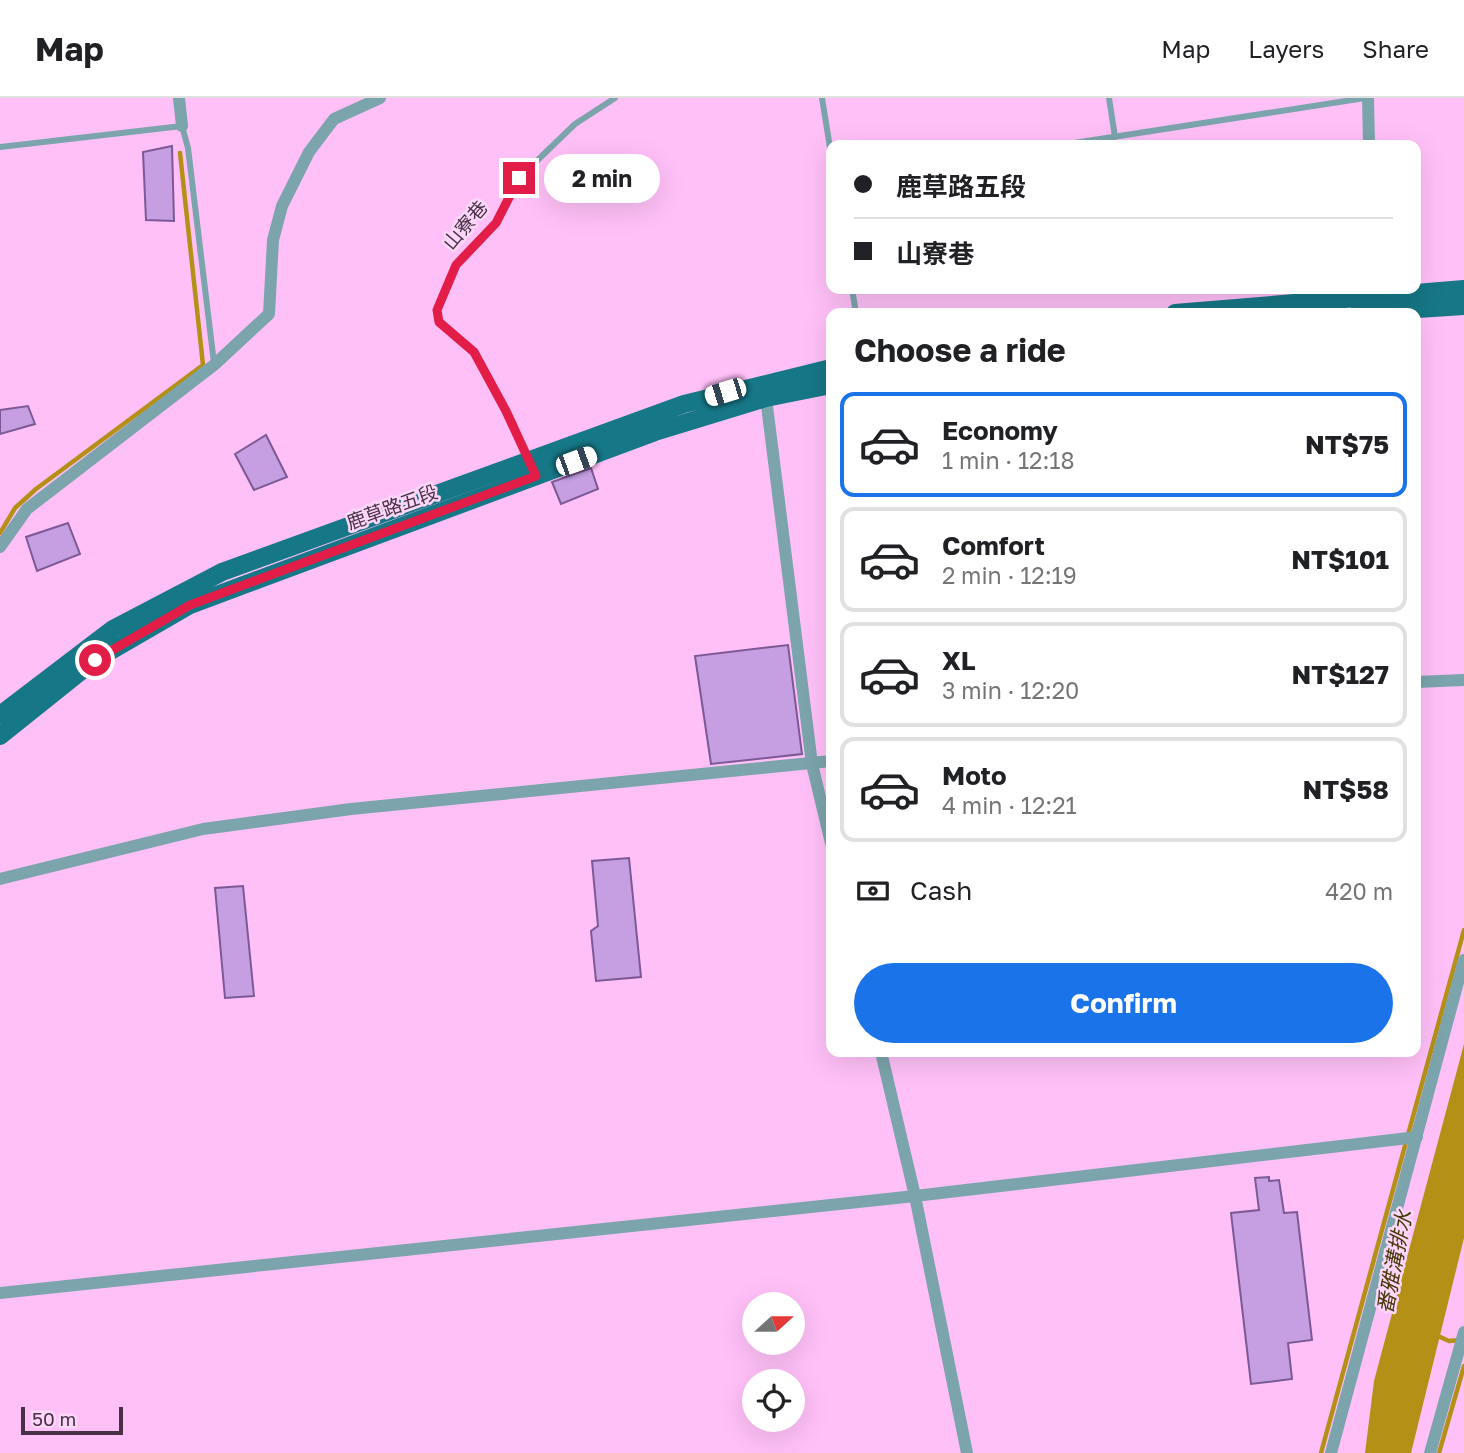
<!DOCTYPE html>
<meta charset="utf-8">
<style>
body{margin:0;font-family:"Golos Text","Noto Sans TC",sans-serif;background:#f6f6f6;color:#202124;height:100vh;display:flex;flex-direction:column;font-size:26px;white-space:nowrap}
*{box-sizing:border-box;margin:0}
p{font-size:23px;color:#757577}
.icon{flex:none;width:38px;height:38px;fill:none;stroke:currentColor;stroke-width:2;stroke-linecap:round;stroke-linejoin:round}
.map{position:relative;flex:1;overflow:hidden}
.side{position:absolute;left:826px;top:210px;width:595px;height:749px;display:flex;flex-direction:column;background:#fff;border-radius:14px;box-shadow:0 7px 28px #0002}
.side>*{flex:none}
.top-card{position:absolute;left:826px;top:42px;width:595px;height:154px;border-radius:14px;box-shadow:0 7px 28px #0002;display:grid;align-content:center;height:154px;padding:0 28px;background:#fff}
.needle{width:46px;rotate:69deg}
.controls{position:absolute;left:742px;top:1194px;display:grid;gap:14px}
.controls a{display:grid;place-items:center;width:63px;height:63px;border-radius:50%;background:#fff;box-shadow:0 7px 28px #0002;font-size:35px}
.scale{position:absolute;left:21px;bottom:18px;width:102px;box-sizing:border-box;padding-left:7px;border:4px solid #483046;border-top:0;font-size:19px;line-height:24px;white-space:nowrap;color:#483046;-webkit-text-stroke:5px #fdd7f9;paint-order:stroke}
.end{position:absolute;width:32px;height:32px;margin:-16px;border:9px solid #e11d48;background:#fff;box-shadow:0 0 0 4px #fff}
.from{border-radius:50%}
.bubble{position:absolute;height:49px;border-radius:24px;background:#fff;box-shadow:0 7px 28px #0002;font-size:23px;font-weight:700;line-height:49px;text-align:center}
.car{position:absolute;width:21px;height:42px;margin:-21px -10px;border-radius:9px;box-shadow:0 0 5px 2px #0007;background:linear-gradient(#fff 24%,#345 0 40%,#fff 0 76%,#345 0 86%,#fff 0)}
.top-card b{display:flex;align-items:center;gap:24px;height:66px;font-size:26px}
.top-card b+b{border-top:2px solid #e0e0e0}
.top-card i{width:18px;height:18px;background:#202124}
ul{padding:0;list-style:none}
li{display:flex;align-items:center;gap:21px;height:105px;margin:0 14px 10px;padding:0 14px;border:4px solid #e0e0e0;border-radius:14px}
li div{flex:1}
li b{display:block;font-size:26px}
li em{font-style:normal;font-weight:700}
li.active{border-color:#1a73e8}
li>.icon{width:63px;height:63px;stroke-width:1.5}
h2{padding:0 28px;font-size:32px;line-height:84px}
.pay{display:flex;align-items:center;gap:18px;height:77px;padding:0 28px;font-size:26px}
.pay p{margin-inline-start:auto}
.action{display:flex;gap:14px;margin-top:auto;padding:14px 28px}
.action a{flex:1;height:80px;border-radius:42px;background:#1a73e8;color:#fff;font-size:28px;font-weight:700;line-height:80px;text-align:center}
header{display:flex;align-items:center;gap:42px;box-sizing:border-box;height:98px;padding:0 35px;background:#fff;border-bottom:2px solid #e0e0e0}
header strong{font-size:33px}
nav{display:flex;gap:38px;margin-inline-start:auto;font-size:24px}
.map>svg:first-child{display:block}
</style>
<header>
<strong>Map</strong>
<nav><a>Map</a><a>Layers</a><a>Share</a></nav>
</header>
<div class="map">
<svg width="1464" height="1355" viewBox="0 0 1464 1355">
<rect width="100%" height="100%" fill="#ffc0f8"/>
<!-- water -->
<polygon fill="#b49017" points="1464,946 1464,1140 1411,1355 1365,1355 1374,1283"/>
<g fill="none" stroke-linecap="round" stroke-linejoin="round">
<!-- stream -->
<g stroke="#b49017" stroke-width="4.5">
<polyline points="0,435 15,410 36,391 203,267 180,55"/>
<polyline points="1438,1238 1449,1243 1460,1242"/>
<polyline points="1321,1355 1464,832"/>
<polyline points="1439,1355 1464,1268"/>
</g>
</g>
<!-- building -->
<g fill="#c59fe1" stroke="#7c5995" stroke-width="2">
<polygon points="172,48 174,123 146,122 143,54"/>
<polygon points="28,308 35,326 0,336 0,312"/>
<polygon points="266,337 287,379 254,392 235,356"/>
<polygon points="591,370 598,391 561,406 552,384"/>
<polygon points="68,425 80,456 37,473 26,439"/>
<polygon points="788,547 802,656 711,666 695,558"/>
<polygon points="629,760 641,879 596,883 591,833 598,828 592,763"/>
<polygon points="243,788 254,898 225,900 215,790"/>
<polygon points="1269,1079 1269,1083 1279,1082 1284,1115 1297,1114 1312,1242 1288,1245 1292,1281 1251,1286 1231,1115 1259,1112 1255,1080"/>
</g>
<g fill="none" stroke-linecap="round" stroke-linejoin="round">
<!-- service -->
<g stroke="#7ca4ac" stroke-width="6">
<polyline points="822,0 831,56"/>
<polyline points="1109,0 1115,39"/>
<polyline points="1061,47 1365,0"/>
<polyline points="0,49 182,28 188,50 214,265"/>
<polyline points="852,191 856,215"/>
<polyline points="529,360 474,254 439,224 437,212 456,167 496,125 519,80 575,26 615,0"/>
</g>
<!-- minor -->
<g stroke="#7ca4ac" stroke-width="12">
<polyline points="179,0 182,28"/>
<polyline points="1368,0 1369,47"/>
<polyline points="766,300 812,666 831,745"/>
<polyline points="0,449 27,411 214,267 269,216 273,142 282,108 309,54 334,21 380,0"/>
<polyline points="1416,584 1464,582"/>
<polyline points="0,781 203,731 351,711 831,663"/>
<polyline points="881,954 915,1098 967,1355"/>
<polyline points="0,1195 915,1098 1417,1039"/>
<polyline points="1331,1355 1464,862"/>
<polyline points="1430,1355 1464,1234"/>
</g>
<!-- primary -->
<g stroke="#167786" stroke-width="18">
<polyline points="1175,215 1464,191"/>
<polyline points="1358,215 1464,208"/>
<polyline points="0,617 113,531 222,474 684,306 831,270"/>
<polyline points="0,638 95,562 190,507 655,334 766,300 831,287"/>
</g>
</g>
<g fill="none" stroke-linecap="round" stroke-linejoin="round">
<!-- route -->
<polyline stroke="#e11d48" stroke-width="9" points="95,562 190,507 536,378 506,313 474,254 439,224 437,212 456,167 496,125 519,80"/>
</g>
<g text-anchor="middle" stroke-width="5" stroke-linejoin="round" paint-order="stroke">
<!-- street labels -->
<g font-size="19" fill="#483046" stroke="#fdd7f9">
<text transform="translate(465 127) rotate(-50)" y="7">山寮巷</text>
<text transform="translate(392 409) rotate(-20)" y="7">鹿草路五段</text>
</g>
<!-- water labels -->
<g font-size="21" font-style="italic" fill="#453607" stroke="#fdd7f9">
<text transform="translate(1395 1164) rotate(-79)" y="7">番雅溝排水</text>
</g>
</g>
</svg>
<div class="controls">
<a><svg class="needle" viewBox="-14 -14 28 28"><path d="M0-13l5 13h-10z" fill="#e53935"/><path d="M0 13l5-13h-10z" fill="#757577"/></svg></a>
<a><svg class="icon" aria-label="locate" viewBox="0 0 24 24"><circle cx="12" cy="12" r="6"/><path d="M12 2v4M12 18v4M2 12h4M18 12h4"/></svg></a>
</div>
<div class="scale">50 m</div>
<i class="end from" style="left:95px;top:562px"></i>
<i class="end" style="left:519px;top:80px"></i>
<div class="bubble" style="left:544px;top:56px;width:116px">2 min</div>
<i class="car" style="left:725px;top:294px;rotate:253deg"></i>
<i class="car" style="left:576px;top:363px;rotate:70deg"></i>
<div class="top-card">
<b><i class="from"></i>鹿草路五段</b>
<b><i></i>山寮巷</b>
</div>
<section class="side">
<h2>Choose a ride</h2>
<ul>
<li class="active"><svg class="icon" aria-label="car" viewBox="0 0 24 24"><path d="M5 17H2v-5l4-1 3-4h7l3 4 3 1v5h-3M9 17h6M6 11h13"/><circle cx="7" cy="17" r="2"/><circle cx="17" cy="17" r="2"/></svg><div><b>Economy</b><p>1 min · 12:18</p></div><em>NT$75</em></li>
<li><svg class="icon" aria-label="car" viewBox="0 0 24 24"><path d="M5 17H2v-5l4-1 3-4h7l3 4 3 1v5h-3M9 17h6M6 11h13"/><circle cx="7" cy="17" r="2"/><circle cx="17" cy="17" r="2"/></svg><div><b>Comfort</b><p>2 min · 12:19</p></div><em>NT$101</em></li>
<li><svg class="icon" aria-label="car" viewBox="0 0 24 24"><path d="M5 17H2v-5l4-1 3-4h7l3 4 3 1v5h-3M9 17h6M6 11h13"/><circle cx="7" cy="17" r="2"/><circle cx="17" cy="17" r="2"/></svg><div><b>XL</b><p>3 min · 12:20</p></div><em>NT$127</em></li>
<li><svg class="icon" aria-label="car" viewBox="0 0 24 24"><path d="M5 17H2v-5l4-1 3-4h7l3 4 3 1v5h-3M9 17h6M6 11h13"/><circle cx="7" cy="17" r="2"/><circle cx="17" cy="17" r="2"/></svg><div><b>Moto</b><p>4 min · 12:21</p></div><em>NT$58</em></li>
</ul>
<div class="pay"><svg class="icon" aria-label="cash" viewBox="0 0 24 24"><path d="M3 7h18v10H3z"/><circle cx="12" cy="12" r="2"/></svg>Cash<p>420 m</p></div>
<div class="action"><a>Confirm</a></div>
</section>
</div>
